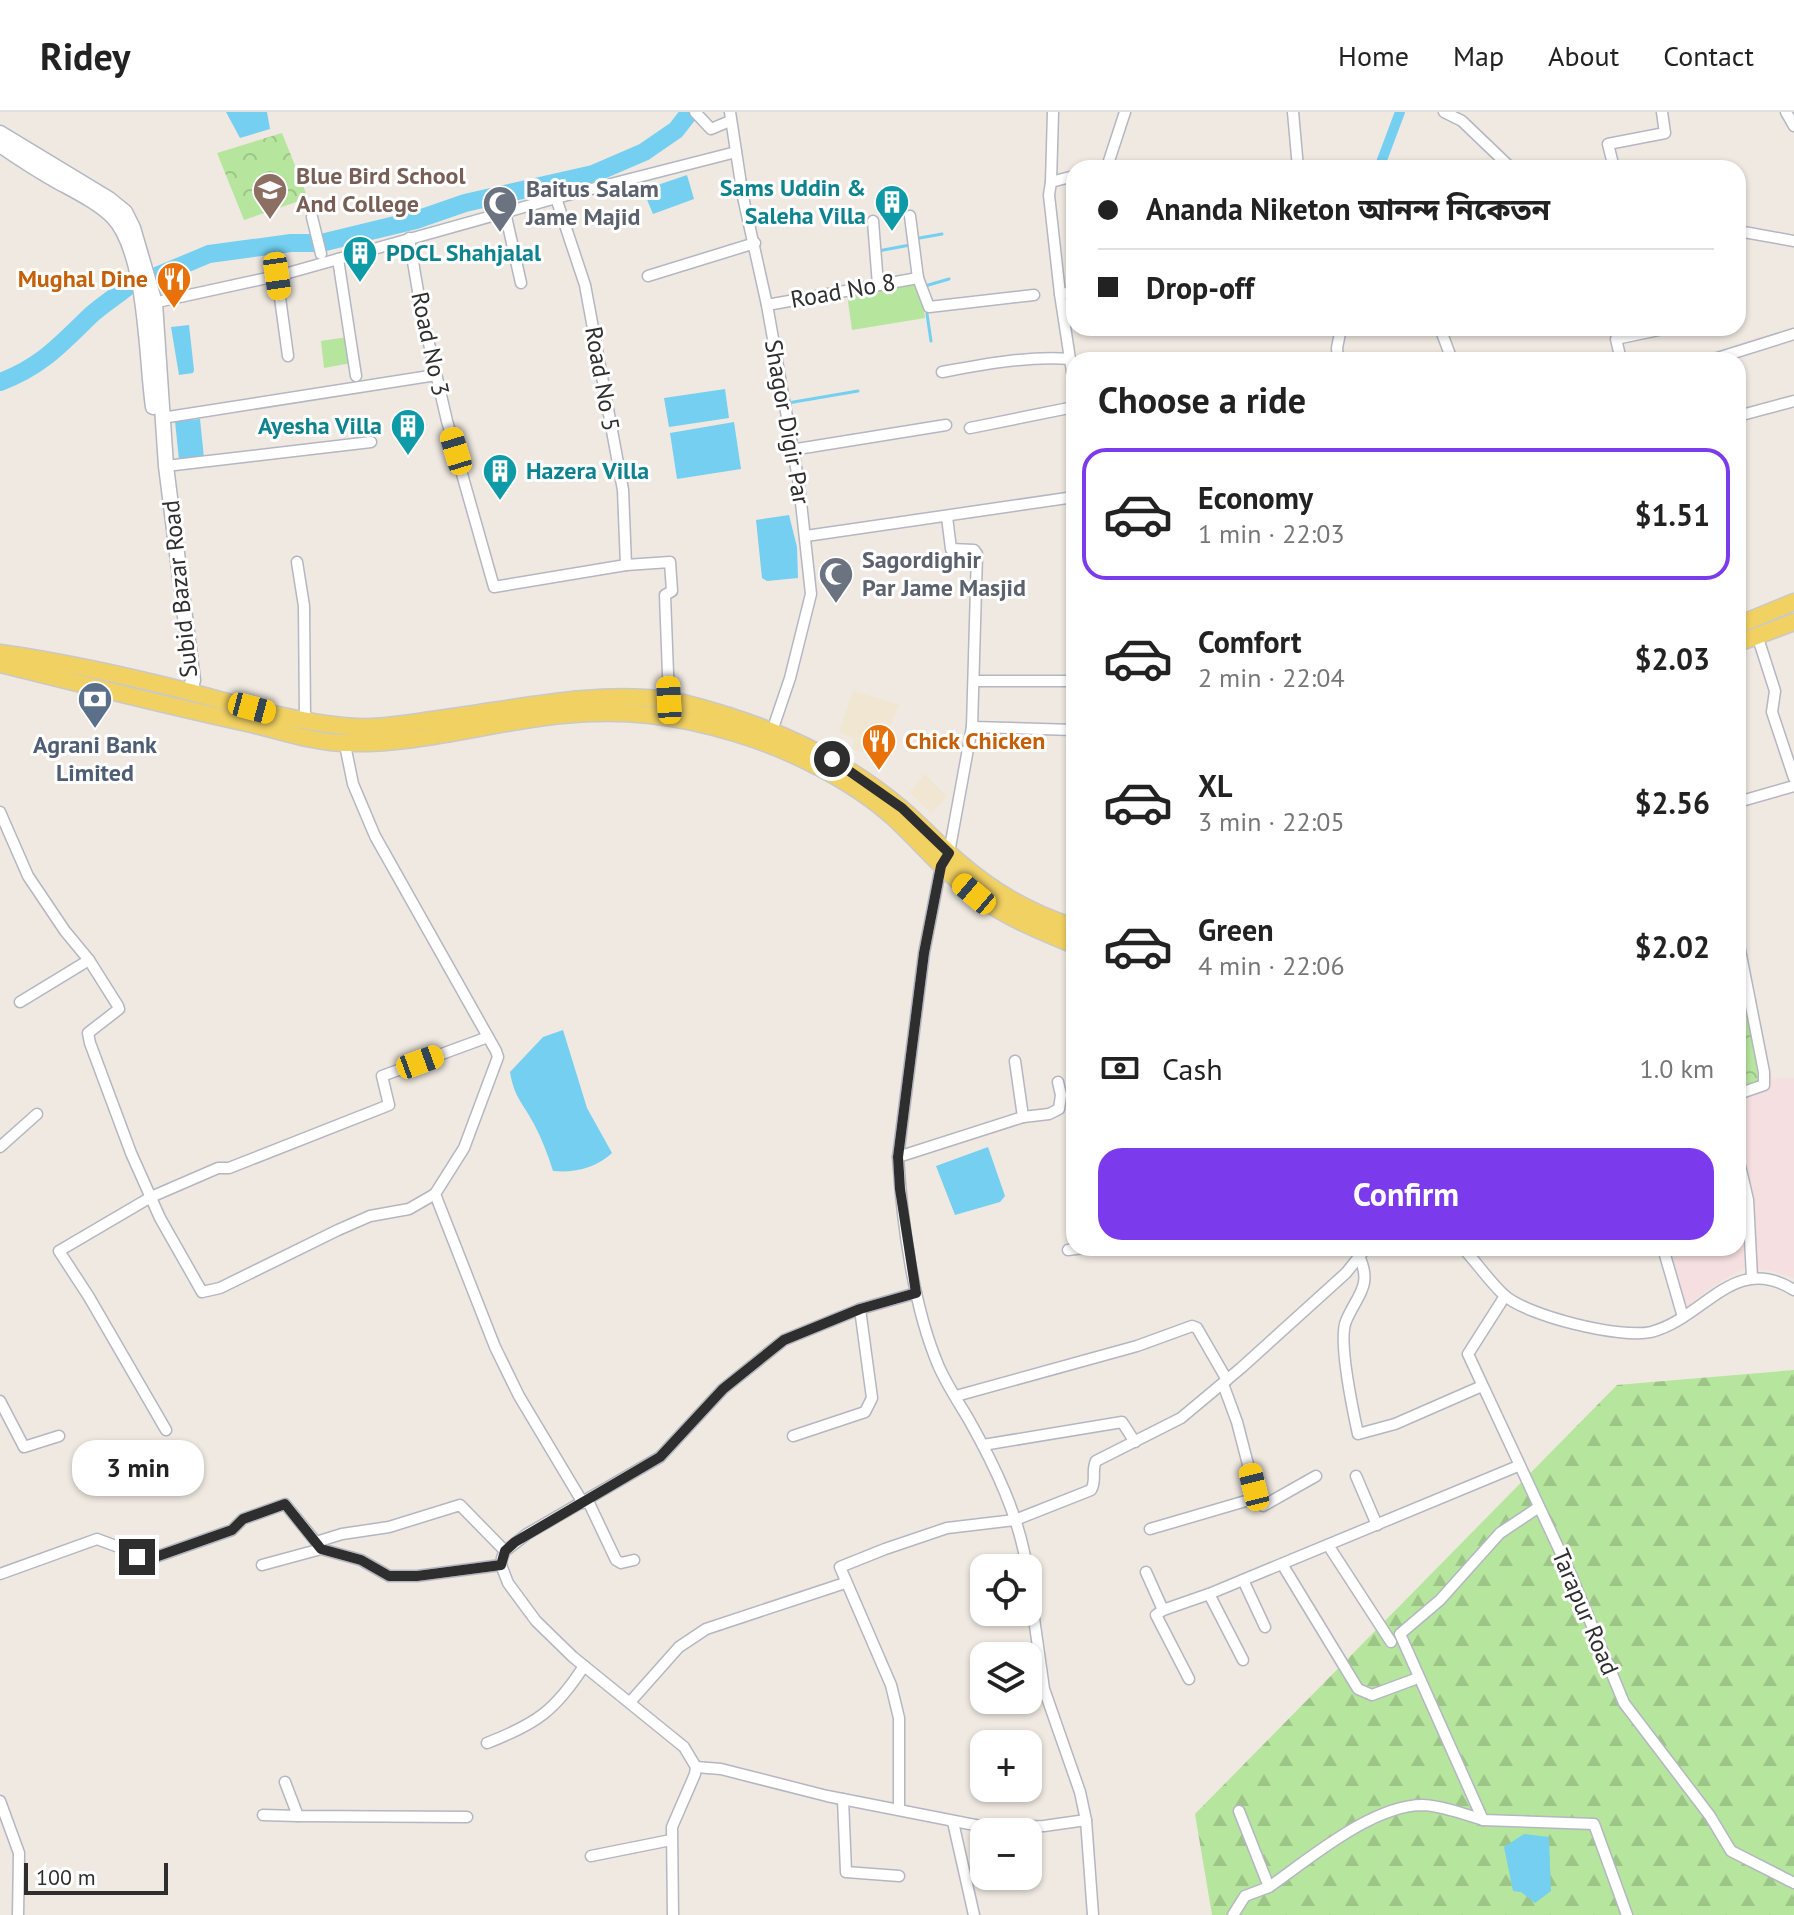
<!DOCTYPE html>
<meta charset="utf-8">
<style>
body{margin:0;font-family:"PT Sans","Noto Sans Bengali",sans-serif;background:#f2f2f2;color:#222;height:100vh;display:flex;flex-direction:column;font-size:30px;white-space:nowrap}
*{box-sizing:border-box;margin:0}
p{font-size:26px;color:#767676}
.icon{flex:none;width:44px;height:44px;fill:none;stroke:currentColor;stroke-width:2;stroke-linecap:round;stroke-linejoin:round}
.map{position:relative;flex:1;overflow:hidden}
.side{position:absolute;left:1066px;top:240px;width:680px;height:904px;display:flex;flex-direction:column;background:#fff;border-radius:24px;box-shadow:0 2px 6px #0004}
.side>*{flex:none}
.top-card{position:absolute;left:1066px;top:48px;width:680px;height:176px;border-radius:24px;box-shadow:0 2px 6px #0004;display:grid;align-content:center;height:176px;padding:0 32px;background:#fff}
.tools{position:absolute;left:970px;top:1442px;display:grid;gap:16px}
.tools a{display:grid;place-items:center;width:72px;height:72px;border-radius:16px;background:#fff;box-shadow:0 2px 6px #0004;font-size:40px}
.scale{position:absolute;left:24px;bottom:20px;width:144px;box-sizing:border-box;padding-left:8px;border:4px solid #2e2e2e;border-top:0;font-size:22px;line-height:28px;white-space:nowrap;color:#2e2e2e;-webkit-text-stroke:6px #fff;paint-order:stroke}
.end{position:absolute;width:36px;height:36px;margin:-18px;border:10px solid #2e2e2e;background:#fff;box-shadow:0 0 0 4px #fff}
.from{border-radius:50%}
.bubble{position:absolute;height:56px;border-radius:24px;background:#fff;box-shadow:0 2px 6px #0004;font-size:26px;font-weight:700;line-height:56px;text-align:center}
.car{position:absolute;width:24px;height:48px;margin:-24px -12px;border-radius:10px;box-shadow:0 0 6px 2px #0007;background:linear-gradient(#f5c518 24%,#345 0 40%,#f5c518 0 76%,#345 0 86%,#f5c518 0)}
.top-card b{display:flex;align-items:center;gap:28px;height:76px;font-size:30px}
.top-card b+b{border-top:2px solid #e0e0e0}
.top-card i{width:20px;height:20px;background:#222}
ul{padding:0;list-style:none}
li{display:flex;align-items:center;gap:24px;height:132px;margin:0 16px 12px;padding:0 16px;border:4px solid transparent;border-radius:24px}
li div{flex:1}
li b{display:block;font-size:30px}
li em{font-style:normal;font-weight:700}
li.on{border-color:#7c3aed}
li>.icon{width:72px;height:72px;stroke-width:1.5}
h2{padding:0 32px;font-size:36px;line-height:96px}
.pay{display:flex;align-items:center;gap:20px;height:88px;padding:0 32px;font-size:30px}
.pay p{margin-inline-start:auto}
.primary-button{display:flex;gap:16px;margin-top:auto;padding:16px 32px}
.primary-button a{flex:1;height:92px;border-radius:24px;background:#7c3aed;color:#fff;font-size:32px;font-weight:700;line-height:92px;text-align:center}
header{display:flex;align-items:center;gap:48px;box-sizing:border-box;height:112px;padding:0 40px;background:#fff;border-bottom:2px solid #e0e0e0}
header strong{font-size:38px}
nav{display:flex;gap:44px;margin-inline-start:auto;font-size:28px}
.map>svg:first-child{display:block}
</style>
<header>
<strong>Ridey</strong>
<nav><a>Home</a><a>Map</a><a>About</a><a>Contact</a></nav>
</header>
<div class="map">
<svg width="1794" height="1803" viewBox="0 0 1794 1803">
<defs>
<pattern id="forest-firs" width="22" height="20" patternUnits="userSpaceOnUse" patternTransform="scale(2)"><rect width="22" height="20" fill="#b6e59e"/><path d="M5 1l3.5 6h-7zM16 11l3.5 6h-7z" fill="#9dc588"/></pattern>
<pattern id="park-crowns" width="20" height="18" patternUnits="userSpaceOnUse" patternTransform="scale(2)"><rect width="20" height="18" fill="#b6e59e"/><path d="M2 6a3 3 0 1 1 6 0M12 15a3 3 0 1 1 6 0" fill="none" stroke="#9dc588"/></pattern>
</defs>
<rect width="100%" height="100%" fill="#efe9e1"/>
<!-- education -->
<g fill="#f0e6d1">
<polygon points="853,579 899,593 878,645 852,637 855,627 839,620"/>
<polygon points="925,662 947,685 931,701 910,680"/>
</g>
<!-- medical -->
<polygon fill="#f5dfe0" points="1754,894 1773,967 1794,966 1794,1166 1767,1158 1742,1157 1705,1179 1686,1196 1669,1136 1738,1136 1738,897"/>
<!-- grass -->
<g fill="#b6e59e">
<polygon points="909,170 921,177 925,206 852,218 847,182"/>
<polygon points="348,225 351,251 324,256 321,229"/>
</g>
<!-- forest -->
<polygon fill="url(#forest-firs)" points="1794,1258 1794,1803 1212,1803 1195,1702 1617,1273"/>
<!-- park -->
<g fill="url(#park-crowns)">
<polygon points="282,21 308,86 244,108 217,41"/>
<polygon points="1748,898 1759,971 1738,976 1738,900"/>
</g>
<!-- water -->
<g fill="#75cff0">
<polygon points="226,0 267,0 270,17 240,26"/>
<polygon points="687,63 694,87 653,102 643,78"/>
<polygon points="189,213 194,258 193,261 179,263 171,215"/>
<polygon points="725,277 729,306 669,315 664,286"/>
<polygon points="200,307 204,346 179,348 175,309"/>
<polygon points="734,310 741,357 677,367 670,321"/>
<polygon points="789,403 797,435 798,466 767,469 762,466 756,408"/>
<path d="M 563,918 L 587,996 L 612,1041 C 596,1056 575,1061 553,1059 C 548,1043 542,1027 534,1012 C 523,991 514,985 510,960 L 543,925 Z"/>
<polygon points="988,1035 1005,1084 1000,1090 955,1103 936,1054"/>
<polygon points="1524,1722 1549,1725 1551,1779 1535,1791 1521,1780 1513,1779 1504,1735"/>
</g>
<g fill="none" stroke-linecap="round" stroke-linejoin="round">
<!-- stream -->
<g stroke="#75cff0" stroke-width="3">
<polyline points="914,127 942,122"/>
<polyline points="878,139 910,133"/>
<polyline points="925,174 949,167"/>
<polyline points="927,202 931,229"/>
<polyline points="788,291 858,279"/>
</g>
<!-- canal -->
<polyline stroke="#75cff0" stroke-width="10" points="1379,56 1400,0"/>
<!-- river -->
<g stroke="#75cff0" stroke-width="18">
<polyline points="154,165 209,142 291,131 321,131 416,108 465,91 593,62 644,40 676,18 690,0"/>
<path d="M 0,270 C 41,255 61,232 91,203 C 102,193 115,185 126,176"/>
</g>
<!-- minor casing -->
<g stroke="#b4b7c1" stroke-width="13">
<g id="minor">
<polyline points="695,0 711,17 730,9"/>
<polyline points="730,0 743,85 767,193 799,372 811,482 790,566 770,625"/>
<polyline points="1293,0 1298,56"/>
<polyline points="1444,0 1462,9 1511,56"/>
<polyline points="1786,0 1794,14"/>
<polyline points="1103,56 1107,55 1125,0"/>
<polyline points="1614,56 1608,32 1665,21 1662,0"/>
<polyline points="1051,70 1053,0"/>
<polyline points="556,86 585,173 623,378 626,453"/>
<polyline points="505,100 521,171"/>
<polyline points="910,104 918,166"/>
<polyline points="312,105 321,142"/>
<polyline points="873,109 878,173"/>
<polyline points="1738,119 1794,129"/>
<polyline points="409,126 421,197 447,309 494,475 626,453 670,450 672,479 665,483 669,588"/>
<polyline points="338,147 356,264"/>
<polyline points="277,164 288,244"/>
<polyline points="648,164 755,131"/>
<polyline points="1074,180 1060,182 1074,273"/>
<polyline points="1060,182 1049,83 1051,70 1074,64"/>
<polyline points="148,192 281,163 556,86 736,40"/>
<polyline points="767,193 918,166 929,195 1034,183"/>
<polyline points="1440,216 1452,248"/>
<polyline points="1338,248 1337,236 1341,216"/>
<polyline points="1621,248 1616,227 1668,216"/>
<polyline points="1711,248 1794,222"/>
<path d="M 942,260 C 985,252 1026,244 1070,247"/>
<polyline points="1738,304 1794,289"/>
<polyline points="162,306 436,263"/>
<polyline points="970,316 1074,295"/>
<polyline points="791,338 946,313"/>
<polyline points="166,354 371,330"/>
<path d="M 947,405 L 951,437 L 974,438 L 977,442 L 972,615 L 949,741 L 941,754 L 924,841 L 898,1045 C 902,1109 913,1195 939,1255 C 947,1273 959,1291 969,1308 C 995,1354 1019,1404 1027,1456"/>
<polyline points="806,424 1074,385"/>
<polyline points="297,450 304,494 305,607"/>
<polyline points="1757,523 1775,579 1772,600 1794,666"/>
<polyline points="974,569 1074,569"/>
<polyline points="972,615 1074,618"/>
<polyline points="344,628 353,672 375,724 496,939 498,945 464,1036 435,1082 495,1235 519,1284 583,1391"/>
<polyline points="1738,690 1794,674"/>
<polyline points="0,700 28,764 65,819 89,848 118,894 119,897 88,921 90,931 131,1041 160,1106 202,1180 220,1176 338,1118 370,1104 409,1097 435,1082"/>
<polyline points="1738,828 1764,960 1764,973 1738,982"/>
<polyline points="20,890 89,848"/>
<polyline points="1738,892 1750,889"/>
<polyline points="1023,1005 1049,1002 1059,997 1061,983 1058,970"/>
<polyline points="0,1035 37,1002"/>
<polyline points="898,1045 1023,1005 1015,949"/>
<polyline points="1738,1045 1748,1088 1752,1165"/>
<path d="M 1463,1136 C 1477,1151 1489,1169 1504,1183 C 1527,1204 1621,1227 1651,1220 C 1705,1206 1734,1140 1794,1178"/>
<polyline points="1663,1136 1683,1205"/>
<polyline points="1068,1138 1083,1136"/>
<path d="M 1359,1144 C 1373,1174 1357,1183 1346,1209 C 1338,1228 1353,1299 1358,1322 L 1395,1312 L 1482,1274"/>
<polyline points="1505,1184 1468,1242 1571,1463 1624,1591 1710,1704 1731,1739 1794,1771"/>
<polyline points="1223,1272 1237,1310 1258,1391 1263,1394 1316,1364"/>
<polyline points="956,1284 1137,1234 1192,1214 1197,1216 1227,1268"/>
<polyline points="0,1289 24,1335 59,1324"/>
<polyline points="166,1318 89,1185 59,1139 151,1085 218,1056 229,1056 389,993 382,964 488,925"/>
<polyline points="793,1324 865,1300 872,1286 860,1197"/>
<polyline points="983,1333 1122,1310 1135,1330"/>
<polyline points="1356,1364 1377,1413"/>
<polyline points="588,1389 616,1448 621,1451 634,1448"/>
<polyline points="1539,1395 1500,1421 1440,1488 1400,1522 1483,1708 1594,1712 1627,1803"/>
<polyline points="1150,1417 1256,1386"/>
<polyline points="1328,1433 1391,1530"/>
<polyline points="1282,1452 1358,1577 1372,1583 1418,1566"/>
<polyline points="262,1453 321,1437 361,1448 389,1464 417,1464 501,1453"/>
<polyline points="1146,1460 1163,1498 1209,1482 1518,1354"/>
<polyline points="0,1462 97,1427 124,1437 144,1449 232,1418 243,1407 285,1392 316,1430 342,1422 389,1415 460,1393 505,1439"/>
<polyline points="1028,1464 1044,1577 1080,1680 1086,1708 1093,1803"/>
<polyline points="1243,1468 1265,1515"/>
<polyline points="1209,1482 1243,1548"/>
<polyline points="1163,1498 1156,1503 1189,1567"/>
<polyline points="631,1589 679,1535 706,1517 845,1471"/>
<path d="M 487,1631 C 536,1612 555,1599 584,1554"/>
<polyline points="696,1655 721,1657 827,1684 985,1715 1044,1714 1086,1708"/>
<polyline points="285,1670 298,1704 467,1705"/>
<polyline points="843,1687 846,1760 899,1764"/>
<polyline points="0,1689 19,1741 18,1803"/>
<path d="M 899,1697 L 899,1606 L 891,1573 L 840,1455 L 885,1437 L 947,1416 L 1015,1408 L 1091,1378 C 1097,1368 1091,1359 1096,1349 L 1181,1306 L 1241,1256 L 1346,1161 L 1366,1136"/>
<polyline points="263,1703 298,1704"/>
<polyline points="953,1710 974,1803"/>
<polyline points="591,1744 671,1728"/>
<path d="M 1269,1775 C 1309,1747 1372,1693 1423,1693 C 1443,1694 1464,1702 1483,1708"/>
<polyline points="673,1803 672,1715 695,1662 696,1655 684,1635 573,1545 536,1509 508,1471 501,1453 502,1446 505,1439 527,1422 660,1345 723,1277 784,1228 860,1197 916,1181"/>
<polyline points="1233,1803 1245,1784 1269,1775 1239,1699"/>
</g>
</g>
<!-- secondary casing -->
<g stroke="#b4b7c1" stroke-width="17">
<g id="secondary">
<polyline points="0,21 109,87 125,100 133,116 155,191 166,354 193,568 190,580"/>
<path d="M 0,33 C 19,46 37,58 57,69 C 75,79 98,90 113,105 C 147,141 146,247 153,295"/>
</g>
</g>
<!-- primary casing -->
<g stroke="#c9c9c9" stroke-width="19">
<g id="primary">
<polyline points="1738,513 1794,490"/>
<polyline points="1738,531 1794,510"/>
<path d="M 0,541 C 64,550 127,564 190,580 C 240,593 291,609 343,614 C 374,618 408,611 439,607 C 515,597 592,578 668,588 C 689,591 711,599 732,605 C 795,625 851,654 901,696 C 921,713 939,733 959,750 C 992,779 1033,802 1074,815"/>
<path d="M 0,552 C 82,572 164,593 247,611 C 279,618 314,631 347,631 C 420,633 491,610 562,603 C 625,597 676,603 735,621 C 789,637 852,668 894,706 C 922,732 946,762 977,784 C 1008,806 1040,819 1074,833"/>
</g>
</g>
<!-- minor -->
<use href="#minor" stroke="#fff" stroke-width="10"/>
<!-- secondary -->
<use href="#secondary" stroke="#fff" stroke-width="14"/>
<!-- primary -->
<use href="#primary" stroke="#f2d163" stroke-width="16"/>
</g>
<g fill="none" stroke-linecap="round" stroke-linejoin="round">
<!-- route -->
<polyline stroke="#2e2e2e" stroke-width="10" points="137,1445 144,1449 232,1418 243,1407 285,1392 321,1437 361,1448 389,1464 417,1464 501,1453 505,1439 515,1430 660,1345 723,1277 784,1228 860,1197 916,1181 900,1077 898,1045 924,841 941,754 949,741 902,696 832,647"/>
</g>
<!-- icons -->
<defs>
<g id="school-pin" transform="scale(1.8)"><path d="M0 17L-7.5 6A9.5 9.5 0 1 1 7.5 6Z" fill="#8d6e63" stroke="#fff"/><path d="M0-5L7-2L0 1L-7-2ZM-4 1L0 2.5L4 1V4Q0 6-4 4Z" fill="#fff"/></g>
<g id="building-pin" transform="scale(1.8)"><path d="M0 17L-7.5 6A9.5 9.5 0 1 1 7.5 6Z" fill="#0f9aa8" stroke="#fff"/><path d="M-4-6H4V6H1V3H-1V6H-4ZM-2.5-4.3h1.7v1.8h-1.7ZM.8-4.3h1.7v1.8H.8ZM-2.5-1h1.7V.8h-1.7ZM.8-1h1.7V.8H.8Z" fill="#fff"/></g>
<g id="mosque-pin" transform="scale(1.8)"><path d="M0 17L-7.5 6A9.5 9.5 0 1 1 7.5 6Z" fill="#6b7280" stroke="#fff"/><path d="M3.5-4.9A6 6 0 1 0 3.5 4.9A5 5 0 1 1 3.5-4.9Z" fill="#fff"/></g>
<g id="restaurant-pin" transform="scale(1.8)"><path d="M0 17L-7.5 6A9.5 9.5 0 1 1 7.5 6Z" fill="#e8710a" stroke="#fff"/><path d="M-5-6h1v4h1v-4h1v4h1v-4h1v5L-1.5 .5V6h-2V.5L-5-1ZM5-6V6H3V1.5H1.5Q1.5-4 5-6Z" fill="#fff"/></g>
<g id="bank-pin" transform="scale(1.8)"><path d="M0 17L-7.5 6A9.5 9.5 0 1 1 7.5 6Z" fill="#5c6f8a" stroke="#fff"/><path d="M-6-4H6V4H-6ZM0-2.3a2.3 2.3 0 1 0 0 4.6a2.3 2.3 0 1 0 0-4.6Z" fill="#fff"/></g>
</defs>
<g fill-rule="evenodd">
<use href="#school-pin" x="270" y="78"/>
<use href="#building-pin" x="892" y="90"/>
<use href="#mosque-pin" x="500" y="91"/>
<use href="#building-pin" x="360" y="141"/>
<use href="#restaurant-pin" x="174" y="167"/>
<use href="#building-pin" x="408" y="314"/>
<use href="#building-pin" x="500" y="359"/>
<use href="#mosque-pin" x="836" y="462"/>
<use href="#bank-pin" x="95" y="587"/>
<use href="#restaurant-pin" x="879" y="629"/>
</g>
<g text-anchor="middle" stroke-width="6" stroke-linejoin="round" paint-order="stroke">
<!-- education labels -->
<g font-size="24" font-weight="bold" fill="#785e54" stroke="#fff" text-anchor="start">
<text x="296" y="72">Blue Bird School<tspan x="296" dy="28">And College</tspan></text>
</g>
<!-- culture labels -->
<g font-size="24" font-weight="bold" fill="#0d838f" stroke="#fff" text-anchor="end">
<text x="866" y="84">Sams Uddin &amp;<tspan x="866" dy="28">Saleha Villa</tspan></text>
<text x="386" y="149" text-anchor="start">PDCL Shahjalal</text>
<text x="382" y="322">Ayesha Villa</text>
<text x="526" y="367" text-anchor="start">Hazera Villa</text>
</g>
<!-- worship labels -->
<g font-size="24" font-weight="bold" fill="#5b616d" stroke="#fff" text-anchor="start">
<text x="526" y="85">Baitus Salam<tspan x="526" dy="28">Jame Majid</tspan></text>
<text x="862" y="456">Sagordighir<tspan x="862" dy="28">Par Jame Masjid</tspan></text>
</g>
<!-- food labels -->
<g font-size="24" font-weight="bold" fill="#c56008" stroke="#fff" text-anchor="end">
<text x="148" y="175">Mughal Dine</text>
<text x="905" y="637" text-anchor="start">Chick Chicken</text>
</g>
<!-- street labels -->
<g font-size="24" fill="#2e2e2e" stroke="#fff">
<text transform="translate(843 179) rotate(-10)" y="8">Road No 8</text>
<text transform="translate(430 232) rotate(78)" y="8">Road No 3</text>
<text transform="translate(602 267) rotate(80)" y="8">Road No 5</text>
<text transform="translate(787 310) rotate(80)" y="8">Shagor Digir Par</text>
<text transform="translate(180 477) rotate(-96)" y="8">Subid Bazar Road</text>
<text transform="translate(1585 1500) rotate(67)" y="8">Tarapur Road</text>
</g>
<!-- service labels -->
<g font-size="24" font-weight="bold" fill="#4e5e75" stroke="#fff">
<text x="95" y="641">Agrani Bank<tspan x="95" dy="28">Limited</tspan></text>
</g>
</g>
</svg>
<div class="tools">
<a><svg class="icon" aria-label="locate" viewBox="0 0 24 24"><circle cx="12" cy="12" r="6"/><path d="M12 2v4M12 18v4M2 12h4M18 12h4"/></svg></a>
<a><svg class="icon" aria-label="layers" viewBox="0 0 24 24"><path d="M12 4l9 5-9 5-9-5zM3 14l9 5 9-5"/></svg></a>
<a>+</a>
<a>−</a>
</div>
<div class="scale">100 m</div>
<i class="end from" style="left:832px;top:647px"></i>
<i class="end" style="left:137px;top:1445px"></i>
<div class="bubble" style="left:72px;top:1328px;width:132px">3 min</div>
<i class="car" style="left:277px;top:164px;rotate:172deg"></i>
<i class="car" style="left:456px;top:339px;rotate:343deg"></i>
<i class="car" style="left:669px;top:588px;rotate:357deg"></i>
<i class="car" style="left:252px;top:596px;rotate:105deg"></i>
<i class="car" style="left:974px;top:782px;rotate:310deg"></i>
<i class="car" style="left:420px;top:950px;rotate:70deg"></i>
<i class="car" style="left:1254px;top:1375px;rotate:346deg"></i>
<div class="top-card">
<b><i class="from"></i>Ananda Niketon আনন্দ নিকেতন</b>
<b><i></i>Drop-off</b>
</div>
<section class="side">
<h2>Choose a ride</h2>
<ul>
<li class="on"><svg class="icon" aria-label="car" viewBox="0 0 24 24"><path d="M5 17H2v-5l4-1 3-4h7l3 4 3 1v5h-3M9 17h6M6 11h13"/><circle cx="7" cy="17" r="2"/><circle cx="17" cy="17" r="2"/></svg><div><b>Economy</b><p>1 min · 22:03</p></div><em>$1.51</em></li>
<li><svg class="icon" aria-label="car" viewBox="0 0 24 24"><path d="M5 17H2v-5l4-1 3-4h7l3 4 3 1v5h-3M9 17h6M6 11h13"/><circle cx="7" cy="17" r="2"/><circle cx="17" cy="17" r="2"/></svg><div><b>Comfort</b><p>2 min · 22:04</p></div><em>$2.03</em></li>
<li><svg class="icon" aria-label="car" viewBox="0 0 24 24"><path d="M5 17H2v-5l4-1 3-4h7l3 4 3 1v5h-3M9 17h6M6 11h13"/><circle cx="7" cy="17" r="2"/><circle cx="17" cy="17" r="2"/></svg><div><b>XL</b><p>3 min · 22:05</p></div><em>$2.56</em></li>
<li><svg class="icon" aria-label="car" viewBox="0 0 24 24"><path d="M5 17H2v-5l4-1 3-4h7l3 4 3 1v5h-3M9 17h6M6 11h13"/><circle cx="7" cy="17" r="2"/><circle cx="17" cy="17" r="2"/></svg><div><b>Green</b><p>4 min · 22:06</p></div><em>$2.02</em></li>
</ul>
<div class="pay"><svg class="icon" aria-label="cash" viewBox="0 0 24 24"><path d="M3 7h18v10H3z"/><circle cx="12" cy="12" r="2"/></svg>Cash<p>1.0 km</p></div>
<div class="primary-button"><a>Confirm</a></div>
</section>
</div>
